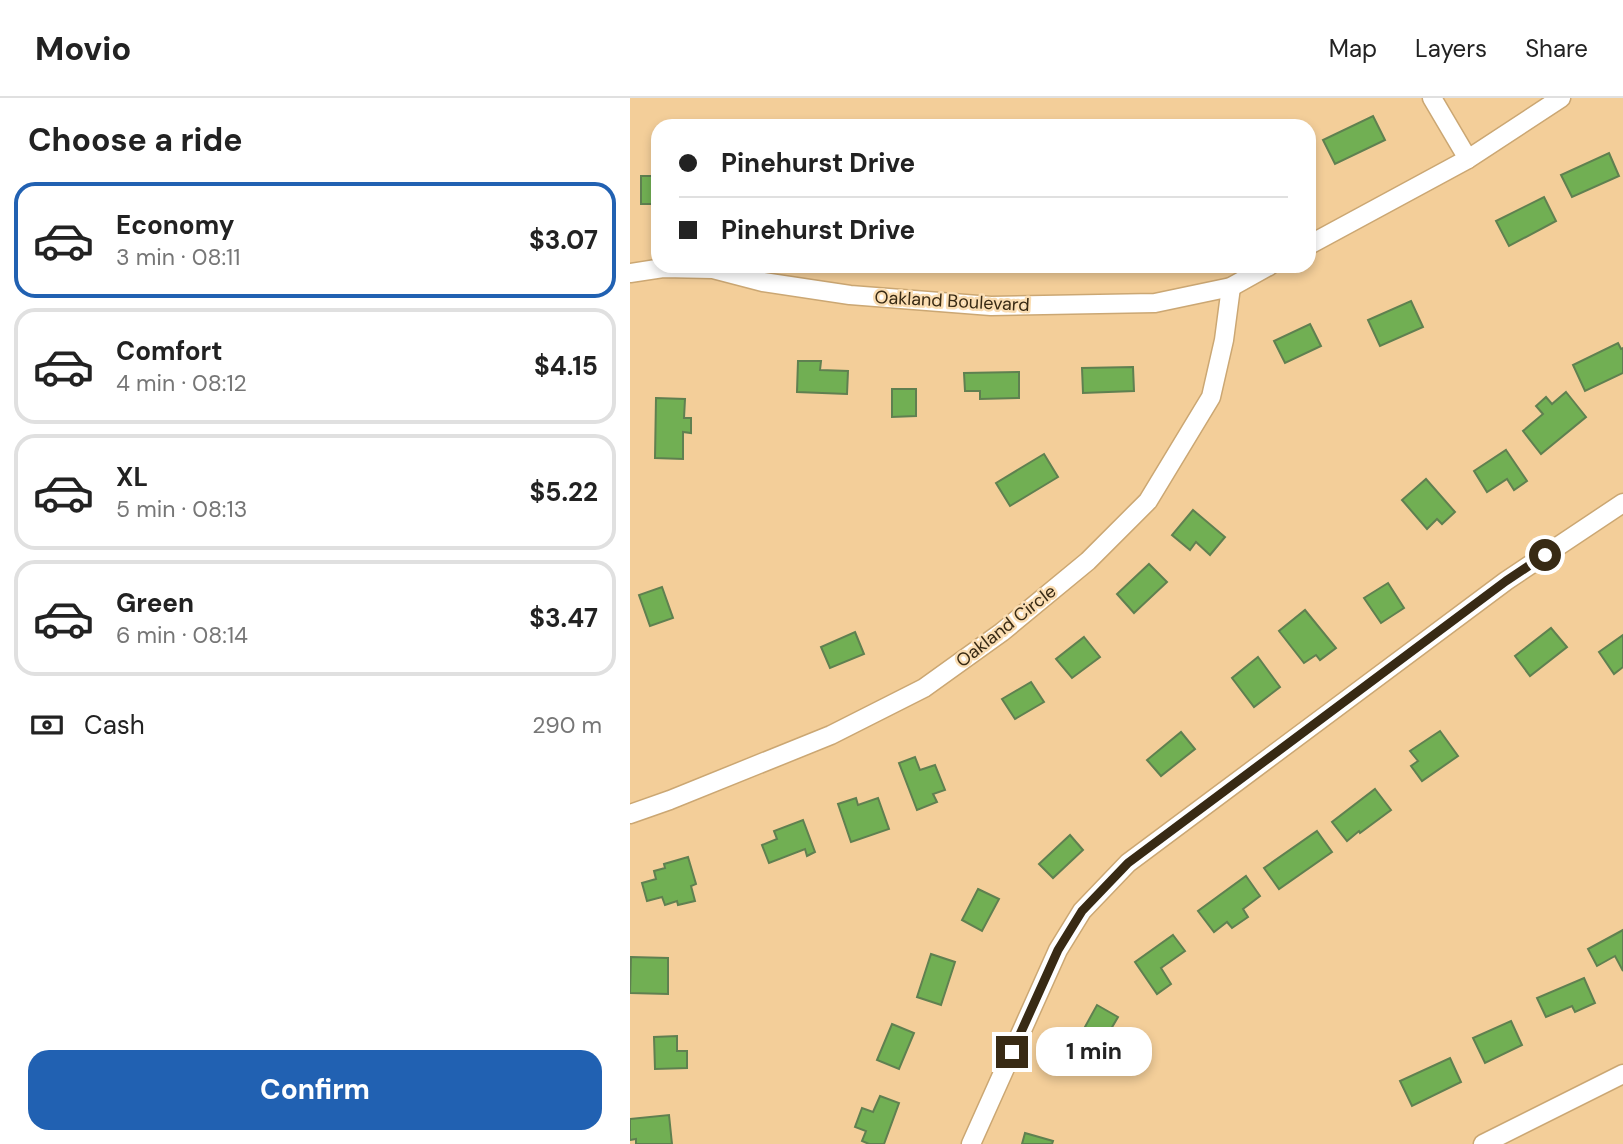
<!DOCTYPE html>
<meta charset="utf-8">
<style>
body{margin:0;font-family:"DM Sans",sans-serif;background:#f6f6f6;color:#222;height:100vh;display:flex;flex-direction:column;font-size:26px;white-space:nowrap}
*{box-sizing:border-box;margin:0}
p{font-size:23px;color:#767676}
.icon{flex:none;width:38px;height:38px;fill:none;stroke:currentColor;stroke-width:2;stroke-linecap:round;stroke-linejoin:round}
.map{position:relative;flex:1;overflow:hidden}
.drawer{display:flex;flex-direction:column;background:#fff;width:630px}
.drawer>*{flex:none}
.top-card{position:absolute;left:21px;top:21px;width:665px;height:154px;border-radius:21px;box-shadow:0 4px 10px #0003;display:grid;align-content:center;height:154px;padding:0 28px;background:#fff}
.end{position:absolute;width:32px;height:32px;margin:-16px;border:9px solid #382a14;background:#fff;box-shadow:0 0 0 4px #fff}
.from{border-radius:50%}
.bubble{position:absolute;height:49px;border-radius:21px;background:#fff;box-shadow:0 4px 10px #0003;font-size:23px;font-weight:700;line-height:49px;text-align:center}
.top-card b{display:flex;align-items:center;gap:24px;height:66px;font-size:26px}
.top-card b+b{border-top:2px solid #e0e0e0}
.top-card i{width:18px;height:18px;background:#222}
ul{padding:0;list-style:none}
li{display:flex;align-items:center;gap:21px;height:116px;margin:0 14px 10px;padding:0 14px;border:4px solid #e0e0e0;border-radius:21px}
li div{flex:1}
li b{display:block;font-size:26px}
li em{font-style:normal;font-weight:700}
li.selected{border-color:#2161b2}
li>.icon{width:63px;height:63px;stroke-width:1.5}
h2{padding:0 28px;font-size:32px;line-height:84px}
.pay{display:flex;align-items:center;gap:18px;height:77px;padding:0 28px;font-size:26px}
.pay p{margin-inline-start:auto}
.button{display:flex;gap:14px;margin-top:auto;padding:14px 28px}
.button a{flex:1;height:80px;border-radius:21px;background:#2161b2;color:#fff;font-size:28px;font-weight:700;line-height:80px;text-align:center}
header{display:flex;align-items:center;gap:42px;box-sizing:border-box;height:98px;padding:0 35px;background:#fff;border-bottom:2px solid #e0e0e0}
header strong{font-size:33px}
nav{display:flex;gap:38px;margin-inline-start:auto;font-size:24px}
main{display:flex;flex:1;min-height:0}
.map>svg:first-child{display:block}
</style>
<header>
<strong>Movio</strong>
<nav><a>Map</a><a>Layers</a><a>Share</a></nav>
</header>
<main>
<section class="drawer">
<h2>Choose a ride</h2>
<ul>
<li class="selected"><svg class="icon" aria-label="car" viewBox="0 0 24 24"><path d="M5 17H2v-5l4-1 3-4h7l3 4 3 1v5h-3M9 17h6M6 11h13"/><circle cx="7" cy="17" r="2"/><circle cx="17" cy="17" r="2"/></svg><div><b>Economy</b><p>3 min · 08:11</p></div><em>$3.07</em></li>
<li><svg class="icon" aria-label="car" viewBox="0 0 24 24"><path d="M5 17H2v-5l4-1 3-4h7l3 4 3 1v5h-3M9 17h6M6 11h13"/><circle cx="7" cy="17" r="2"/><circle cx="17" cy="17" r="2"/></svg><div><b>Comfort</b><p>4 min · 08:12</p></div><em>$4.15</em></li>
<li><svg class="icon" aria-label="car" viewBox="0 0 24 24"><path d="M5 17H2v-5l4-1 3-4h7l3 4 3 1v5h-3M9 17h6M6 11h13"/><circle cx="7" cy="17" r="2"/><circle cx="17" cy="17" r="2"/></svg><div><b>XL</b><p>5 min · 08:13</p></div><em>$5.22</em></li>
<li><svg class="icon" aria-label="car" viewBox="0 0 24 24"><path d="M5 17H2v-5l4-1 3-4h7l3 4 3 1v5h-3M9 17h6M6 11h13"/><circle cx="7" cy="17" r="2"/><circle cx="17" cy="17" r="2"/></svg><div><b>Green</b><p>6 min · 08:14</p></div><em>$3.47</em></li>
</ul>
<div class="pay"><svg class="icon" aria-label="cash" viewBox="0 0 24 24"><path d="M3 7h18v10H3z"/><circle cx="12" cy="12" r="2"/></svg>Cash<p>290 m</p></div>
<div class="button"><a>Confirm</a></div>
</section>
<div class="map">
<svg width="993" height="1046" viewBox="0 0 993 1046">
<rect width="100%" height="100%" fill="#f3ce99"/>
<!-- building -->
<g fill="#71af53" stroke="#5f8050" stroke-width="2">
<polygon points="743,18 755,42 705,66 693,42"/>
<polygon points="979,55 989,78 942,99 931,77"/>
<rect x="11" y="78" width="17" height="28"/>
<polygon points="914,99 926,123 879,148 866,123"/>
<polygon points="781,203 793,229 750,248 738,222"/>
<polygon points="680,226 691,248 655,265 644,243"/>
<polygon points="988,245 991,251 993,250 993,275 955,293 943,267"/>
<polygon points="168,263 191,263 190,272 218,273 217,296 167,294"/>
<polygon points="503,269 504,293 453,295 452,270"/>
<polygon points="389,274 389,300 350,301 350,293 335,293 334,275"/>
<polygon points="262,291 286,291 286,318 262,319"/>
<polygon points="936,294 956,319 911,356 893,333 913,316 906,308 916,299 922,306"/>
<polygon points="26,300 55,301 54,320 61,320 61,335 53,334 53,361 25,360"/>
<polygon points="876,352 897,383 884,392 877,381 857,394 844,373"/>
<polygon points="414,356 428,379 380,408 366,385"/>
<polygon points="796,381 825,414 812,426 807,421 797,431 772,402"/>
<polygon points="563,412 595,439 580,457 566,444 560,452 542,437"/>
<polygon points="519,466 537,484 504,515 487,496"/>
<polygon points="758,485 774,510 751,525 734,500"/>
<polygon points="32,489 43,520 20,528 9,497"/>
<polygon points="675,512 706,550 690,562 686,557 674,565 649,533"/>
<polygon points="921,530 937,549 900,578 885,558"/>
<polygon points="225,534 234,556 200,570 191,549"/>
<polygon points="993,537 993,569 984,576 969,554"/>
<polygon points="454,539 470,559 442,580 426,561"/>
<polygon points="628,559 650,589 624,609 602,580"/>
<polygon points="401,584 414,604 385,621 372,601"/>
<polygon points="810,633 828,658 792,683 781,668 788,663 780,653"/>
<polygon points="551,634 565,651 531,678 517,662"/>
<polygon points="285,659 290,672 305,667 315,692 303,696 307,704 287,712 269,665"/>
<polygon points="745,691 761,712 730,735 729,733 717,743 702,724"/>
<polygon points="226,700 228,707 248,700 259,731 221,744 208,706"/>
<polygon points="173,722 185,754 177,758 175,751 139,765 132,747 147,741 144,733"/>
<polygon points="687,733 702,754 649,791 634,770"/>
<polygon points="440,737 453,752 423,780 409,766"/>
<polygon points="58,759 66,786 61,788 65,803 48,807 47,803 35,807 32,799 17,803 12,785 26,781 24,773 35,770 34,766"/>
<polygon points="616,778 630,798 613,811 618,819 602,830 597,824 584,834 568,813"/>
<polygon points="348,791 369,801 352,833 332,822"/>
<polygon points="993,832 993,873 985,858 967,868 958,851"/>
<polygon points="543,837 555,853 531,870 541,886 527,896 505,864"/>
<polygon points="301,856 325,864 311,907 287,899"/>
<polygon points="1,859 38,860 38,896 0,895"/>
<polygon points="954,880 965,905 945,914 942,908 916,919 907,900"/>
<polygon points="467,907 488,919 464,960 444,949"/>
<polygon points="881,923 892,947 855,965 843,940"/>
<polygon points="262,926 284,935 269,971 247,962"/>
<polygon points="47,938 47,953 57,953 57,970 25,971 24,939"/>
<polygon points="820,960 831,984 782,1008 770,983"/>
<polygon points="250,998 269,1005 254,1046 239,1046 232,1043 236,1033 225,1029 232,1010 243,1014"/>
<polygon points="39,1017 42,1046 6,1046 6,1041 0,1042 0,1021"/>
<polygon points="395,1035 423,1043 422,1046 392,1046"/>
</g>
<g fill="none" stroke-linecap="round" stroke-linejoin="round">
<!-- minor casing -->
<g stroke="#cba773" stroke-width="21">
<g id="minor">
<polyline points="802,0 838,61"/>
<polyline points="679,147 838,61 931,0"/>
<polyline points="0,175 33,170 83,171 133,184 220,197 361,208 525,205 601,189 639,168"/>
<polyline points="0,716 40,702 201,637 294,590 372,534 458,463 518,403 581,299 594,242 601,189"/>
<polyline points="341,1046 428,852 452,813 498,765 876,483 993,405"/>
<polyline points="853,1046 993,976"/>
</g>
</g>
<!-- minor -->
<use href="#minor" stroke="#fff" stroke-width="18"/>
</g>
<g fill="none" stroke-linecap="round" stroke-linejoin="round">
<!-- route -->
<polyline stroke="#382a14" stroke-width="9" points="382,954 428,852 452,813 498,765 876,483 915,457"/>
</g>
<g text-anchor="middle" stroke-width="5" stroke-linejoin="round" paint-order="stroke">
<!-- street labels -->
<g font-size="18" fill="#382a14" stroke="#faddb2">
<text transform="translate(322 203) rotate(3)" y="6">Oakland Boulevard</text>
<text transform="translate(376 528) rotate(-38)" y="6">Oakland Circle</text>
</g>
</g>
</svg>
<i class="end from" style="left:915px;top:457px"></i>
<i class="end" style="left:382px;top:954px"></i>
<div class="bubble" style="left:406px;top:929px;width:116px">1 min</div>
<div class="top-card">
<b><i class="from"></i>Pinehurst Drive</b>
<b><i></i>Pinehurst Drive</b>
</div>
</div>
</main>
